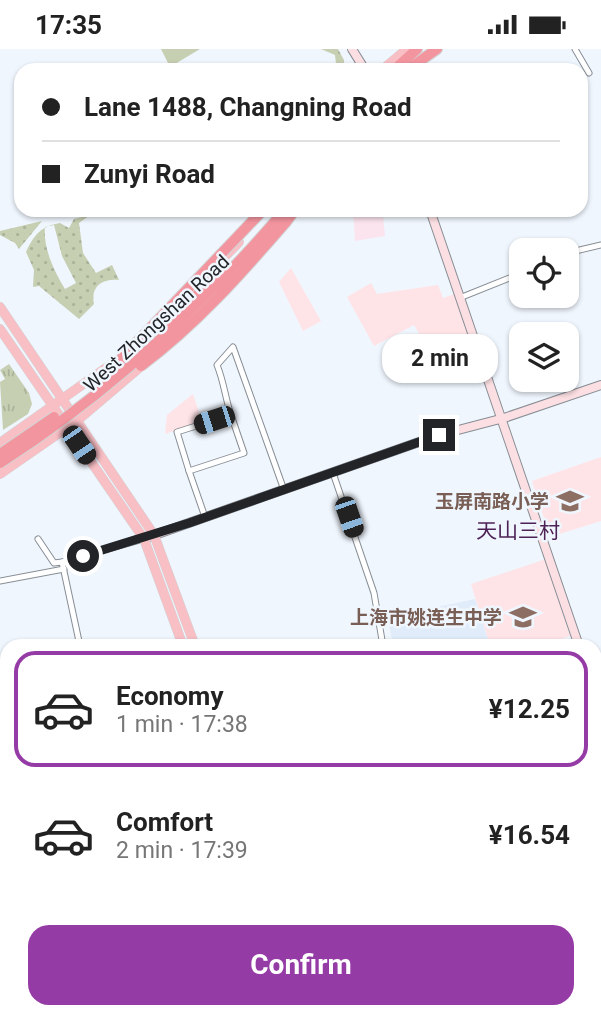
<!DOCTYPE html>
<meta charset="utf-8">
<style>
body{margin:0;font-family:Roboto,"Noto Sans SC",sans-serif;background:#f6f6f6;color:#222;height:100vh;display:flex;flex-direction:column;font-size:26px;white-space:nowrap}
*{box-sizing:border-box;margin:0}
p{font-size:23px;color:#767676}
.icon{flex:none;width:38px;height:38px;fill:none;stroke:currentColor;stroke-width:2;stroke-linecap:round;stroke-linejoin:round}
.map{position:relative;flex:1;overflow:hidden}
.sheet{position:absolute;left:0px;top:590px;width:602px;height:380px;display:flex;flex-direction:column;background:#fff;border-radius:21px 21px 0 0;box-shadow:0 2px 5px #0004}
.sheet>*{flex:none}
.guide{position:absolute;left:14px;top:14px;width:574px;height:154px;border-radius:21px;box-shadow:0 2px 5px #0004;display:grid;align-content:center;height:154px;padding:0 28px;background:#fff}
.fabs{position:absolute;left:509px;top:189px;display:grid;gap:14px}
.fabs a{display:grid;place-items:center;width:70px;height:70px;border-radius:14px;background:#fff;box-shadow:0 2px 5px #0004;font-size:35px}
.end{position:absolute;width:32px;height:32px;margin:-16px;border:9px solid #222427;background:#fff;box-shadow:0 0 0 4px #fff}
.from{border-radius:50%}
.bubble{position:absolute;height:49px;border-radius:21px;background:#fff;box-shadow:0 2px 5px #0004;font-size:23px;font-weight:700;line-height:49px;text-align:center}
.car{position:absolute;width:21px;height:42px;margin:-21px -10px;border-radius:9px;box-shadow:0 0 5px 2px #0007;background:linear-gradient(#222 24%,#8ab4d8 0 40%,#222 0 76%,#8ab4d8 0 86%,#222 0)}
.guide b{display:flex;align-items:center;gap:24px;height:66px;font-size:26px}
.guide b+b{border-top:2px solid #e0e0e0}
.guide i{width:18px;height:18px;background:#222}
ul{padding:12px 0 0;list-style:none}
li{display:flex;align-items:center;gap:21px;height:116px;margin:0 14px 10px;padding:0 14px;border:4px solid transparent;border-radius:21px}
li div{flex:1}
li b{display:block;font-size:26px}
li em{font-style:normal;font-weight:700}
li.selected{border-color:#953ba6}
li>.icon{width:63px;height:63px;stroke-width:1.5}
.cta{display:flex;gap:14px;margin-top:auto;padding:14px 28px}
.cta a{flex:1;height:80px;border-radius:21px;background:#953ba6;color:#fff;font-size:28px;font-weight:700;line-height:80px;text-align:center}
.status{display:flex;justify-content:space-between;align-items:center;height:49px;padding:0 35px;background:#fff;direction:ltr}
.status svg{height:19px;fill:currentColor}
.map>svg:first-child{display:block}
</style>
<div class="status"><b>17:35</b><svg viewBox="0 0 49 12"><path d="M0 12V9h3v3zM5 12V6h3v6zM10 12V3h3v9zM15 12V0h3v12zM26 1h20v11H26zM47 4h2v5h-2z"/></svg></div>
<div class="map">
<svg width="601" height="969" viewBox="0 0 601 969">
<defs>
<pattern id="grass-dots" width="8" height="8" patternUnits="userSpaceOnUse" patternTransform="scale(1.75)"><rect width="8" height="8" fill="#c6cfb2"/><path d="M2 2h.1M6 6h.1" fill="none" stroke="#aab299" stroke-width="1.8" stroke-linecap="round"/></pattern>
<pattern id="park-tufts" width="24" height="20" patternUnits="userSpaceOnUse" patternTransform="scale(1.75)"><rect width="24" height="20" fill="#c6cfb2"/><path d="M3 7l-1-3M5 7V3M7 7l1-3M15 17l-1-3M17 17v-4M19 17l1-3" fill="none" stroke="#aab299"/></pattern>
<pattern id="water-rules" width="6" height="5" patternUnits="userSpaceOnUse" patternTransform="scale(1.75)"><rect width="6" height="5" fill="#a3e2e4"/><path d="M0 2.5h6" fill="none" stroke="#8cc2c4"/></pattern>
</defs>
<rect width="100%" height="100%" fill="#f0f6fe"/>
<!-- commercial -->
<polygon fill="#fce4ee" points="353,161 388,161 383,166 385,187 355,192"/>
<!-- education -->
<g fill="#ffe4e7">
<polygon points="291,219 321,272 303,282 279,233"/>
<polygon points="371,234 377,245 438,236 443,249 457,244 481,314 453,324 445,310 437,315 414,276 374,297 347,248"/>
<polygon points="193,345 202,372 165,385 167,366"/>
<polygon points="601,408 601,472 550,488 532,432"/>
<polygon points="546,510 570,587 540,597 490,597 471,535"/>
<polygon points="595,914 601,934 601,969 497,969 494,963 595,962"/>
</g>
<!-- built -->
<polygon fill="#e1ecfa" points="475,550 490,597 393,597 388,568"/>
<!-- grass -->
<g fill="url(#grass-dots)" fill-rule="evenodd">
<polygon points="321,0 338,0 344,11 344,21 332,21 336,15 335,6"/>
<path d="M 90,166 L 79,174 L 83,204 L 96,224 L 112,216 L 119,231 C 103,229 90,237 94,255 L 79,270 L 39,237 L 33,238 L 34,221 L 26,203 C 34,186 41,177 60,174 L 69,179 L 74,170 ZM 54,176 L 62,207 L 76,234 L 65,240 C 54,222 43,199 45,178 Z"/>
<polygon points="42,172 19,200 15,194 0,186 0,182"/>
</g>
<!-- park -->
<polygon fill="url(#park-tufts)" points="9,315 29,344 32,355 28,365 3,381 0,333 5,330 0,321"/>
<!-- garden -->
<polygon fill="#c6cfb2" points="161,0 200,0 170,18"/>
<!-- water -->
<g fill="url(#water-rules)">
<polygon points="0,896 7,903 7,959 0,951"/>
<polygon points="10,963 60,963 64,969 15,969"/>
</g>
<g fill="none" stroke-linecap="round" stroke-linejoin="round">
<!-- highway-tunnel -->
<g stroke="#c7ccd3" stroke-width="10" stroke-dasharray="10 5" stroke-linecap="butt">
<polyline points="0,927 7,936"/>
<polyline points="26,962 31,969"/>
</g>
<!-- street casing -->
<g stroke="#888e95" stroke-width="7">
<g id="street">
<polyline points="575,0 589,24"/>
<polyline points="567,204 601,196"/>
<polyline points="462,248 522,224"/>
<path d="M 189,422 L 177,383 L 231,366 C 225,348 224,333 217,316 L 233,298 L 284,441"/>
<polyline points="333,424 374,544 383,597"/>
<polyline points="205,468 189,422 244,404 231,366"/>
<polyline points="38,490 54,514 62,513"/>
<polyline points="0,532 64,520"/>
<polyline points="80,597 62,513 144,490"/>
<polyline points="452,962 455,969"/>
</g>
</g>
<!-- secondary casing -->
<g stroke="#888e95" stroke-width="10">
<g id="secondary">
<polyline points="352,0 365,21"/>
<polyline points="430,161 579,597"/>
<polyline points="149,488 439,386 504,369 601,336"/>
<polyline points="595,635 601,632"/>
<polyline points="0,814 7,811"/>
<polyline points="595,899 601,919"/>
<polyline points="0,958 8,969"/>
<polyline points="456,969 470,962"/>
</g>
</g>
<!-- primary casing -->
<g stroke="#d3d3d4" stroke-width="10">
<g id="primary">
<polyline points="382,21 407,0"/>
<polyline points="0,258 154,486 195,597"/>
<polyline points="176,258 239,193"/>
<polyline points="0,280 144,490 183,597"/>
<polyline points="0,394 113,314"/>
<polyline points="0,425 78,371 145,314"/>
<polyline points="259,962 262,969"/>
<polyline points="272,962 275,969"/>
</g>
</g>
<!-- highway casing -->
<g stroke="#d3d3d4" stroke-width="12">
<g id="highway">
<polyline points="394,21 417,0"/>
<polyline points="407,21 437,0"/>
<polyline points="286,173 295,161"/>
</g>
</g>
<!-- street -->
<use href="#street" stroke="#fff" stroke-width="5"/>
<!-- secondary -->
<use href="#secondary" stroke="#fbdfe2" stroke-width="8"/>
<!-- primary -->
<use href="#primary" stroke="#f8bfc5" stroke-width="9"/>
<!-- highway -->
<use href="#highway" stroke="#f3959f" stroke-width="10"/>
<!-- highway-bridge casing -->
<g stroke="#d3d3d4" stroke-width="12" stroke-linecap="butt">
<g id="highway-bridge">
<polyline points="167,276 220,223"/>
<path d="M 141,317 C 196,276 241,225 286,173"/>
<polyline points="100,332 263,161"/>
<polyline points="0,405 54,368"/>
<path d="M 0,414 C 108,345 202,258 285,161"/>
</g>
</g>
<!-- highway-bridge -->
<use href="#highway-bridge" stroke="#f3959f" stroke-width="10"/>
</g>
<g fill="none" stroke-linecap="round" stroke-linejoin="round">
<!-- route -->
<polyline stroke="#222427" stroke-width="9" points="83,507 189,474 439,386"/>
</g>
<!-- icons -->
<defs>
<g id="school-bare" transform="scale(2.1)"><path d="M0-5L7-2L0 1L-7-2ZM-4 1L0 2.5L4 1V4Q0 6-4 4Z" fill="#8d6e63" stroke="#f0f6fe" stroke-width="2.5" paint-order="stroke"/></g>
</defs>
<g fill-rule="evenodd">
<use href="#school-bare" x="570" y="452"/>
<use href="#school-bare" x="523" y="568"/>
</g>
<g text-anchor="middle" stroke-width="5" stroke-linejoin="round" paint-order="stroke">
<!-- street labels -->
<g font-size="19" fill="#222427" stroke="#f0f6fe">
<text transform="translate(156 274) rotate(-43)" y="7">West Zhongshan Road</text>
</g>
<!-- education labels -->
<g font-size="19" font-weight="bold" fill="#785e54" stroke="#f0f6fe" text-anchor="end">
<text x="549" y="459">玉屏南路小学</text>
<text x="502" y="575">上海市姚连生中学</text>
</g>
<!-- neighbourhood labels -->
<g font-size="21" fill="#4c2154" stroke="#f0f6fe">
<text x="518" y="489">天山三村</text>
</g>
</g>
</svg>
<div class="fabs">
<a><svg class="icon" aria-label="locate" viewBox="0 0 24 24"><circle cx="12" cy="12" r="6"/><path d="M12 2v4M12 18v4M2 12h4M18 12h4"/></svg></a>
<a><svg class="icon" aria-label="layers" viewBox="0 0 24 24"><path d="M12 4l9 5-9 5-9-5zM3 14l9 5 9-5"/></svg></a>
</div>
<i class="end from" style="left:83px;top:507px"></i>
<i class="end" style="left:439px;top:386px"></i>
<div class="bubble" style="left:382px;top:285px;width:116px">2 min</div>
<i class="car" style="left:214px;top:371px;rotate:252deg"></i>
<i class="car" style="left:79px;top:396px;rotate:146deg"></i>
<i class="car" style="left:349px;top:468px;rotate:161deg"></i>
<div class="guide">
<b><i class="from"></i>Lane 1488, Changning Road</b>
<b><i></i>Zunyi Road</b>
</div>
<section class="sheet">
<ul>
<li class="selected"><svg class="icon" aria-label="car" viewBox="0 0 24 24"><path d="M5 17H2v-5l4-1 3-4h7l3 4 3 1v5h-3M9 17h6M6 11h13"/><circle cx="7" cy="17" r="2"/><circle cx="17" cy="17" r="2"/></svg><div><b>Economy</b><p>1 min · 17:38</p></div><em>¥12.25</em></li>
<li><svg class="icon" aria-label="car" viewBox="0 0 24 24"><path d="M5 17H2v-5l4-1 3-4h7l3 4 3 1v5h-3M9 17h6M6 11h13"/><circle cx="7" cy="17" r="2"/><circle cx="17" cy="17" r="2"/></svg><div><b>Comfort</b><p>2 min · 17:39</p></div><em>¥16.54</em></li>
</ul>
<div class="cta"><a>Confirm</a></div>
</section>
</div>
